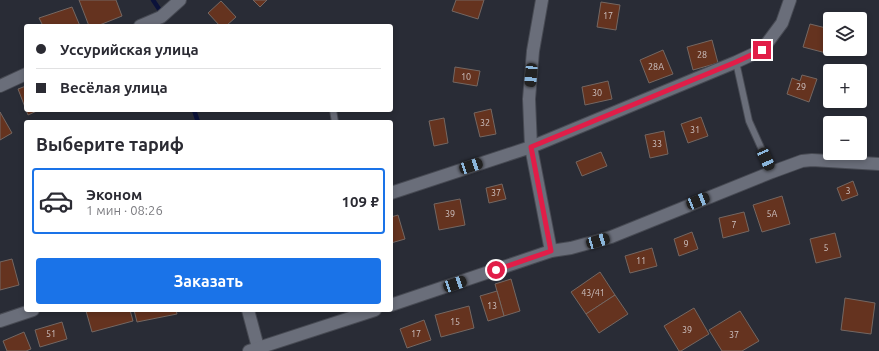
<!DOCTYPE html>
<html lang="ru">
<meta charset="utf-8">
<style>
body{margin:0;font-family:Ubuntu,sans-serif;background:#f7f7f7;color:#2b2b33;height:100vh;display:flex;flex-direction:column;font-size:15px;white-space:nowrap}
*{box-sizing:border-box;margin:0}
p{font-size:13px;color:#7c7c81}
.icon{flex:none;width:22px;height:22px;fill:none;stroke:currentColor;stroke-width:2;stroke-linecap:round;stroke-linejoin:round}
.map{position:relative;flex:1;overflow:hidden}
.panel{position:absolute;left:24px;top:120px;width:369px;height:192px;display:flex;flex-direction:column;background:#fff;border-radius:4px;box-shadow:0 2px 6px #0003}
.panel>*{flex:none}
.banner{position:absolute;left:24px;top:24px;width:369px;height:88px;border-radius:4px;box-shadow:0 2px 6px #0003;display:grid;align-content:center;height:88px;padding:0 12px;background:#fff}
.controls{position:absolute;left:823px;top:12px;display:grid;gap:8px}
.controls a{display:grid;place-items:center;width:44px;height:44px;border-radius:4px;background:#fff;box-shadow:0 2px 6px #0003;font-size:20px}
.end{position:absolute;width:18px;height:18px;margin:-9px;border:5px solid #e11d48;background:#fff;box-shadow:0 0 0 2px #fff}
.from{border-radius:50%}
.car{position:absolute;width:12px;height:24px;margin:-12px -6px;border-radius:5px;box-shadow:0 0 3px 1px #0007;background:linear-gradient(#222 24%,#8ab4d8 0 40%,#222 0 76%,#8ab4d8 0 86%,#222 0)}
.banner b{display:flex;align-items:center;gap:14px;height:38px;font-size:15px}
.banner b+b{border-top:1px solid #e1e1e2}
.banner i{width:10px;height:10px;background:#2b2b33}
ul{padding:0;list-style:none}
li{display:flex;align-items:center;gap:12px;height:66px;margin:0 8px 6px;padding:0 4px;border:2px solid transparent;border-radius:4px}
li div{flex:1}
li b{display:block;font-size:15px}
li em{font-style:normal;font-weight:600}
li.active{border-color:#1a73e8}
li>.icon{width:36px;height:36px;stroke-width:1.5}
h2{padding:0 12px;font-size:18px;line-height:48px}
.action{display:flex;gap:8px;margin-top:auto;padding:8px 12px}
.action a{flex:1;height:46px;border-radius:4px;background:#1a73e8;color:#fff;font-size:16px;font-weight:600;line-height:46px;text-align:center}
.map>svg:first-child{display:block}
</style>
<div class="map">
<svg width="879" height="351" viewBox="0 0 879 351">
<rect width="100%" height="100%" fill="#292c36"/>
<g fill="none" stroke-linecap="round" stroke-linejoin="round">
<!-- stream -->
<g stroke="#0b123a" stroke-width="4.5">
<polyline points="153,0 159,9"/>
<polyline points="194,110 198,122"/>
</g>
</g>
<!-- building -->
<g fill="#65331f" stroke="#746762">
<polygon points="79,0 116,0 122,16 97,26 89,26"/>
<polygon points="253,0 267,0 260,7"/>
<polygon points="456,0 484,0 478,19 452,11"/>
<polygon points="221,1 236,17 226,26 220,26 208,13"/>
<polygon points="601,2 620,5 616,30 597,27"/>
<polygon points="72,7 80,26 43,26 39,18"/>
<polygon points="810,24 826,28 824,39 829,40 826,53 803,47"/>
<polygon points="712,40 718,63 693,70 687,47"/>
<polygon points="663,50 673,74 649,83 640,60"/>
<polygon points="455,67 480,71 477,86 453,82"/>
<polygon points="802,75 817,79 809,102 787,94 792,78 800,81"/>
<polygon points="608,81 612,99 585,105 582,87"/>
<polygon points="26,86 26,110 39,110 28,115 18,89"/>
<polygon points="491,109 496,134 480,137 474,113"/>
<polygon points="0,112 12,133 0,140"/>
<polygon points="701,117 708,136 688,143 681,124"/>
<polygon points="444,118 448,143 434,146 429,121"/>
<polygon points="664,131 668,154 650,158 645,135"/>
<polygon points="601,152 607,166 582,176 576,162"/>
<polygon points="853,181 858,195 842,201 837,188"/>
<polygon points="502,184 506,199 489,203 486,188"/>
<polygon points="782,196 790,224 762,232 753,205"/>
<polygon points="460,199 465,225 439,230 434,204"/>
<polygon points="744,212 749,231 723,238 719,218"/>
<polygon points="398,215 405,239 391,243 391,217"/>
<polygon points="692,232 698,249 679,256 674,239"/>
<polygon points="835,233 841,257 816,263 810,239"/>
<polygon points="652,248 657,266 630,273 625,256"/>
<polygon points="12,259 19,285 0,290 0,262"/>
<polygon points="600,272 615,295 586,314 571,292"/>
<polygon points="511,279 520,311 504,316 495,284"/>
<polygon points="497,291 504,316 488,321 480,296"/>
<polygon points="615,295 628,314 599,333 586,314"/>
<polygon points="845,298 875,303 871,334 841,330"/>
<polygon points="469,306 474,328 441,337 435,315"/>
<polygon points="694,308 709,334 681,351 679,351 664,326"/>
<polygon points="91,310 130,310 133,321 92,332 86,311"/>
<polygon points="134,310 176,310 177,314 137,322"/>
<polygon points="740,311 759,341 742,351 722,351 709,330"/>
<polygon points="424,320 431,340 407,348 400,329"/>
<polygon points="62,322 67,339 40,347 35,330"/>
<polygon points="24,332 31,349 26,351 7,351 3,341"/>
</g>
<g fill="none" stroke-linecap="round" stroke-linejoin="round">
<!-- service casing -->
<g stroke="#474a53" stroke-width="8">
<g id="service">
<polyline points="736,62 749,121 772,172"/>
<polyline points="333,110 335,122"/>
</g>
</g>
<!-- minor casing -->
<g stroke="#474a53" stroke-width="14">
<g id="minor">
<polyline points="542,0 533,51 529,99 531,147 551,251"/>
<polyline points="140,26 161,17 180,0"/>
<polyline points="0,86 26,74"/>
<polyline points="391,193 531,147 736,62 762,50 782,23 790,0"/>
<polyline points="391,305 551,251 571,248 611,237 772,172 802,161 812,160 879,164"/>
<polyline points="248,310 259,351"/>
<polyline points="0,321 33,310"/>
<polyline points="249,351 375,310"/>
</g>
</g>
<!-- service -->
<use href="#service" stroke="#6a6e7a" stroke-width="6"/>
<!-- minor -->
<use href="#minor" stroke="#6a6e7a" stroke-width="12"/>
</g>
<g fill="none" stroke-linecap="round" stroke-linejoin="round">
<!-- route -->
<polyline stroke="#e11d48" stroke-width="5" points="496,270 551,251 531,147 736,62 762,50"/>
</g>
<g text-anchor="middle" stroke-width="3" stroke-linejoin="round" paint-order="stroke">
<!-- number labels -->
<g font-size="9" fill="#cdc2c2">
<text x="608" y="19">17</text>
<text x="702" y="58">28</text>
<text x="656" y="70">28А</text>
<text x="466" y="80">10</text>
<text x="801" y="90">29</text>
<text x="597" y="96">30</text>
<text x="485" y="126">32</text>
<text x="695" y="133">31</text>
<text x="657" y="147">33</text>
<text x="848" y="194">3</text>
<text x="496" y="196">37</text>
<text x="450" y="217">39</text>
<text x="772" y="217">5А</text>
<text x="734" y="228">7</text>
<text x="686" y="247">9</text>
<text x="826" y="251">5</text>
<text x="641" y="264">11</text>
<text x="593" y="296">43/41</text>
<text x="492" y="309">13</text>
<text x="455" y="325">15</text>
<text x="687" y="333">39</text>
<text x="51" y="337">51</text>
<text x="416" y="337">17</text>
<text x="734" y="338">37</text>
</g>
</g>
</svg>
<div class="controls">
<a><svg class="icon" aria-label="layers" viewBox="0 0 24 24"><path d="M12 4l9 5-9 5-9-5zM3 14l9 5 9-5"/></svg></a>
<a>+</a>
<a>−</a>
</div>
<i class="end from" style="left:496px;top:270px"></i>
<i class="end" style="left:762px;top:50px"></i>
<i class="car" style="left:531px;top:75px;rotate:185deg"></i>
<i class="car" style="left:766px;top:159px;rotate:156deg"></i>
<i class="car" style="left:471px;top:166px;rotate:72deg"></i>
<i class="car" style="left:698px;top:201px;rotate:68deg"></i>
<i class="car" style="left:598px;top:241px;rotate:74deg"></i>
<i class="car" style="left:455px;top:284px;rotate:71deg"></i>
<div class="banner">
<b><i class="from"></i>Уссурийская улица</b>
<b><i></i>Весёлая улица</b>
</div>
<section class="panel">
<h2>Выберите тариф</h2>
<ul>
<li class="active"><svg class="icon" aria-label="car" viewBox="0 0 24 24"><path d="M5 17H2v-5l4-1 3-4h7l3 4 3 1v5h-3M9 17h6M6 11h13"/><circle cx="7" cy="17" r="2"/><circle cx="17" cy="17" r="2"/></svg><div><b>Эконом</b><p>1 мин · 08:26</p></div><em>109 ₽</em></li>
</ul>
<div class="action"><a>Заказать</a></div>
</section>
</div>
